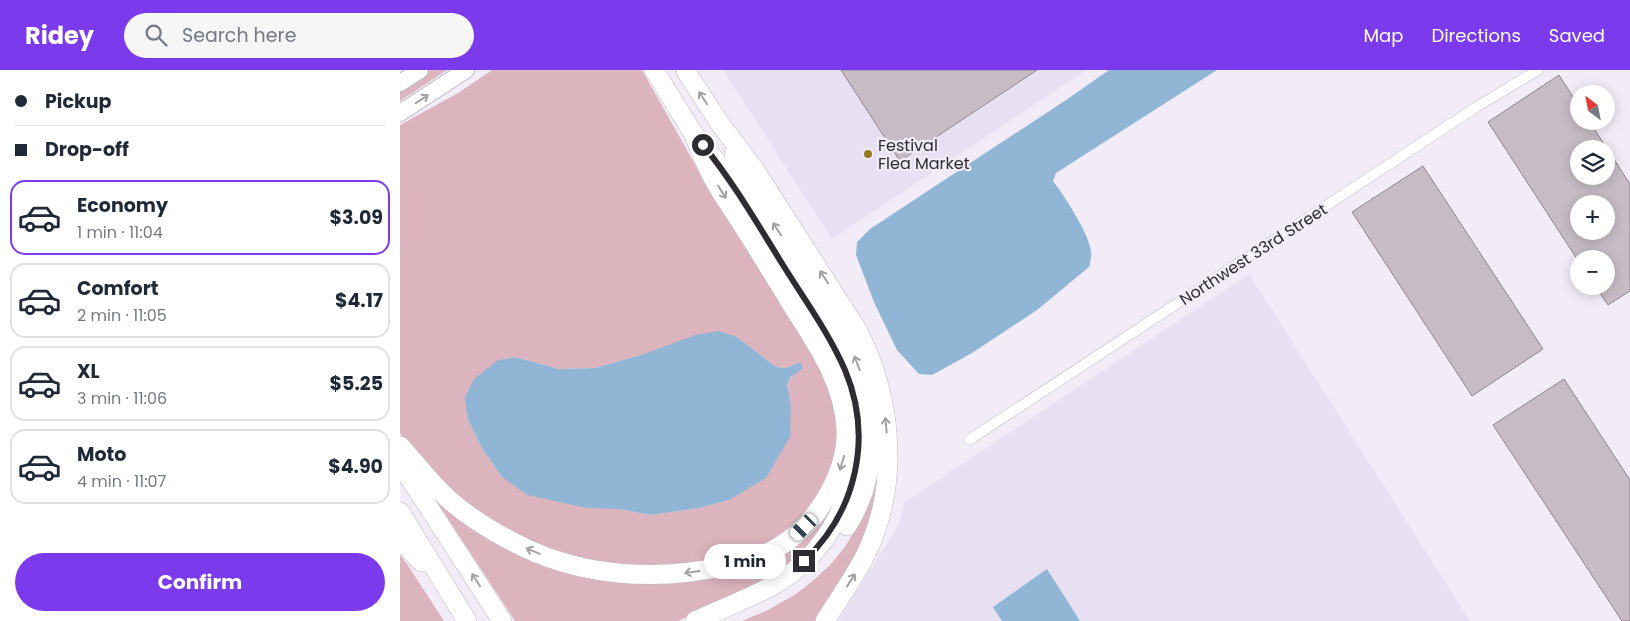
<!DOCTYPE html>
<meta charset="utf-8">
<style>
body{margin:0;font-family:Poppins,sans-serif;background:#f6f6f7;color:#1f2937;height:100vh;display:flex;flex-direction:column;font-size:19px;white-space:nowrap}
*{box-sizing:border-box;margin:0}
p{font-size:16px;color:#747a83}
.icon{flex:none;width:28px;height:28px;fill:none;stroke:currentColor;stroke-width:2;stroke-linecap:round;stroke-linejoin:round}
.map{position:relative;flex:1;overflow:hidden}
.panel{display:flex;flex-direction:column;background:#fff;width:400px}
.panel>*{flex:none}
.top-card{display:grid;align-content:center;height:110px;padding:0 15px;background:#fff}
.needle{width:32px;rotate:328deg}
.fabs{position:absolute;left:1170px;top:15px;display:grid;gap:10px}
.fabs a{display:grid;place-items:center;width:45px;height:45px;border-radius:50%;background:#fff;box-shadow:0 2px 12px #0003;font-size:25px}
.end{position:absolute;width:22px;height:22px;margin:-11px;border:6px solid #2e2c31;background:#fff;box-shadow:0 0 0 2px #fff}
.from{border-radius:50%}
.bubble{position:absolute;height:35px;border-radius:18px;background:#fff;box-shadow:0 2px 12px #0003;font-size:16px;font-weight:700;line-height:35px;text-align:center}
.car{position:absolute;width:15px;height:30px;margin:-15px -8px;border-radius:6px;box-shadow:0 0 4px 1px #0007;background:linear-gradient(#fff 24%,#345 0 40%,#fff 0 76%,#345 0 86%,#fff 0)}
.top-card b{display:flex;align-items:center;gap:18px;height:48px;font-size:19px}
.top-card b+b{border-top:1px solid #e0e1e3}
.top-card i{width:12px;height:12px;background:#1f2937}
ul{padding:0;list-style:none}
li{display:flex;align-items:center;gap:15px;height:75px;margin:0 10px 8px;padding:0 5px;border:2px solid #e0e1e3;border-radius:15px}
li div{flex:1}
li b{display:block;font-size:19px}
li em{font-style:normal;font-weight:700}
li.current{border-color:#7c3aed}
li>.icon{width:45px;height:45px;stroke-width:1.5}
.button{display:flex;gap:10px;margin-top:auto;padding:10px 15px}
.button a{flex:1;height:58px;border-radius:30px;background:#7c3aed;color:#fff;font-size:20px;font-weight:700;line-height:58px;text-align:center}
header{display:flex;align-items:center;gap:30px;box-sizing:border-box;height:70px;padding:0 25px;background:#7c3aed;color:#fff}
header strong{font-size:24px}
nav{display:flex;gap:28px;margin-inline-start:auto;font-size:18px}
.search{width:350px;height:45px;background:#f6f6f7;display:flex;align-items:center;gap:12px;box-sizing:border-box;padding:0 18px;border-radius:28px;color:#747a83;font-size:19px}
main{display:flex;flex:1;min-height:0}
.map>svg:first-child{display:block}
</style>
<header>
<strong>Ridey</strong>
<div class="search"><svg class="icon" aria-label="search" viewBox="0 0 24 24"><circle cx="10" cy="10" r="6"/><path d="M15 15l6 6"/></svg>Search here</div>
<nav><a>Map</a><a>Directions</a><a>Saved</a></nav>
</header>
<main>
<section class="panel">
<div class="top-card">
<b><i class="from"></i>Pickup</b>
<b><i></i>Drop-off</b>
</div>
<ul>
<li class="current"><svg class="icon" aria-label="car" viewBox="0 0 24 24"><path d="M5 17H2v-5l4-1 3-4h7l3 4 3 1v5h-3M9 17h6M6 11h13"/><circle cx="7" cy="17" r="2"/><circle cx="17" cy="17" r="2"/></svg><div><b>Economy</b><p>1 min · 11:04</p></div><em>$3.09</em></li>
<li><svg class="icon" aria-label="car" viewBox="0 0 24 24"><path d="M5 17H2v-5l4-1 3-4h7l3 4 3 1v5h-3M9 17h6M6 11h13"/><circle cx="7" cy="17" r="2"/><circle cx="17" cy="17" r="2"/></svg><div><b>Comfort</b><p>2 min · 11:05</p></div><em>$4.17</em></li>
<li><svg class="icon" aria-label="car" viewBox="0 0 24 24"><path d="M5 17H2v-5l4-1 3-4h7l3 4 3 1v5h-3M9 17h6M6 11h13"/><circle cx="7" cy="17" r="2"/><circle cx="17" cy="17" r="2"/></svg><div><b>XL</b><p>3 min · 11:06</p></div><em>$5.25</em></li>
<li><svg class="icon" aria-label="car" viewBox="0 0 24 24"><path d="M5 17H2v-5l4-1 3-4h7l3 4 3 1v5h-3M9 17h6M6 11h13"/><circle cx="7" cy="17" r="2"/><circle cx="17" cy="17" r="2"/></svg><div><b>Moto</b><p>4 min · 11:07</p></div><em>$4.90</em></li>
</ul>
<div class="button"><a>Confirm</a></div>
</section>
<div class="map">
<svg width="1230" height="551" viewBox="0 0 1230 551">
<rect width="100%" height="100%" fill="#f1ecf8"/>
<!-- built -->
<g fill="#e7e0f3">
<polygon points="323,0 687,0 432,169"/>
<polygon points="849,204 1070,551 438,551 498,456 505,432"/>
</g>
<!-- green -->
<g fill="#dcb4be" fill-rule="evenodd">
<polygon points="30,0 47,0 0,31 0,21"/>
<path d="M 92,0 L 242,0 L 302,107 L 385,239 L 424,304 L 437,348 L 437,381 L 424,423 L 376,472 L 331,489 L 235,499 L 151,483 L 70,439 L 13,383 L 0,363 L 0,55 L 58,23 ZM 337,267 L 376,297 L 386,298 L 400,292 L 387,315 L 391,334 L 329,430 L 299,438 L 251,445 L 219,439 L 102,407 L 83,380 L 68,350 L 98,290 L 115,287 L 159,299 L 195,298 L 244,284 Z"/>
<polygon points="482,371 475,451 419,551 342,551 368,540 396,524 415,509 431,494 445,477 455,460"/>
<polygon points="441,417 434,441 410,476 382,500 356,515 278,551 115,551 33,426 163,497 351,495"/>
<polygon points="0,485 7,494 44,551 0,551"/>
</g>
<!-- water -->
<g fill="#91b6d5">
<path d="M 709,0 L 817,0 L 656,103 L 653,111 C 664,125 689,164 691,181 C 692,186 690,193 689,197 L 637,240 L 572,283 L 532,305 L 519,304 L 497,280 L 474,232 L 456,185 L 457,172 L 470,159 L 666,30 Z"/>
<polygon points="319,261 337,267 376,297 386,298 400,292 403,298 391,307 387,315 391,334 390,367 366,408 329,430 299,438 251,445 219,439 187,438 127,425 102,407 83,380 68,350 65,327 74,309 98,290 115,287 159,299 195,298 244,284 295,265"/>
<polygon points="647,499 680,551 602,551 593,537"/>
</g>
<!-- building -->
<g fill="#c7bcc5" stroke="#8f858d" fill-rule="evenodd">
<polygon points="441,0 637,0 500,91"/>
<path d="M 1159,5 L 1179,36 L 1179,51 L 1189,51 L 1230,114 L 1230,221 L 1208,235 L 1195,216 L 1206,216 L 1206,189 L 1177,189 L 1088,52 ZM 1179,79 L 1206,79 L 1206,106 L 1179,106 ZM 1179,134 L 1206,134 L 1206,161 L 1179,161 Z"/>
<polygon points="1023,96 1143,279 1072,326 952,142"/>
<polygon points="1164,309 1230,410 1230,551 1222,551 1093,355"/>
</g>
<g fill="none" stroke-linecap="round" stroke-linejoin="round">
<!-- street casing -->
<g stroke="#bdb9c5" stroke-width="11">
<polyline id="street" points="569,370 1078,36 1138,0"/>
</g>
<!-- primary casing -->
<g stroke="#bdb9c5" stroke-width="18">
<g id="primary">
<polyline points="0,13 20,0"/>
<polyline points="0,43 66,0"/>
</g>
</g>
<!-- highway casing -->
<g stroke="#bdb9c5" stroke-width="20">
<g id="highway">
<polyline points="254,0 293,63 324,101 421,255 445,300 453,324"/>
<path d="M 285,0 L 321,55 L 355,100 L 458,261 C 493,331 500,415 465,486 C 454,508 438,530 425,551"/>
<path d="M 334,84 L 345,108 C 366,141 387,174 408,207 C 419,224 430,240 441,258 C 475,317 485,396 447,456"/>
<path d="M 0,376 C 13,390 25,406 39,420 C 63,445 94,463 125,478 C 187,507 259,511 325,496 C 344,492 363,487 380,476 C 401,463 417,445 429,423 C 440,403 447,382 446,359 C 444,316 420,278 397,243 C 378,212 359,181 340,151 C 331,137 321,123 313,108 C 305,94 300,78 293,63"/>
<polyline points="0,393 102,551"/>
<polyline points="0,442 67,551"/>
<polyline points="0,470 21,492"/>
<path d="M 295,551 C 321,539 351,528 375,514 C 429,483 458,422 458,361"/>
</g>
</g>
<!-- street -->
<use href="#street" stroke="#fff" stroke-width="10"/>
<!-- primary -->
<use href="#primary" stroke="#fff" stroke-width="16"/>
<!-- highway -->
<use href="#highway" stroke="#fff" stroke-width="19"/>
</g>
<!-- one-way arrows -->
<defs><path id="oneway-shaft" d="M-6 0H5M1.5-3L5.5 0L1.5 3" fill="none" stroke-width="1.6" stroke-linecap="round" stroke-linejoin="round" transform="scale(1.25)"/></defs>
<g stroke="#a1a0a2">
<use href="#oneway-shaft" transform="translate(303 28) rotate(-123)"/>
<use href="#oneway-shaft" transform="translate(22 29) rotate(-33)"/>
<use href="#oneway-shaft" transform="translate(322 122) rotate(58)"/>
<use href="#oneway-shaft" transform="translate(377 159) rotate(-123)"/>
<use href="#oneway-shaft" transform="translate(424 207) rotate(-123)"/>
<use href="#oneway-shaft" transform="translate(457 293) rotate(-111)"/>
<use href="#oneway-shaft" transform="translate(486 355) rotate(-95)"/>
<use href="#oneway-shaft" transform="translate(442 393) rotate(107)"/>
<use href="#oneway-shaft" transform="translate(133 481) rotate(-158)"/>
<use href="#oneway-shaft" transform="translate(292 502) rotate(172)"/>
<use href="#oneway-shaft" transform="translate(76 510) rotate(-123)"/>
<use href="#oneway-shaft" transform="translate(451 510) rotate(-58)"/>
</g>
<g fill="none" stroke-linecap="round" stroke-linejoin="round">
<!-- route -->
<path stroke="#2e2c31" stroke-width="6" d="M 303,75 C 334,113 358,155 383,195 C 404,229 429,263 445,300 C 473,367 457,441 404,491"/>
</g>
<!-- markers -->
<circle fill="#967a21" stroke="#f1ecf8" stroke-width="2" cx="468" cy="84" r="5"/>
<g text-anchor="middle" stroke-width="4.5" stroke-linejoin="round" paint-order="stroke">
<!-- poi labels -->
<g font-size="16" fill="#2e2c31" stroke="#f1ecf8" text-anchor="start">
<text x="478" y="81">Festival<tspan x="478" dy="18">Flea Market</tspan></text>
</g>
<!-- street labels -->
<g font-size="16" fill="#2e2c31" stroke="#f1ecf8">
<text transform="translate(853 184) rotate(-33)" y="6">Northwest 33rd Street</text>
</g>
</g>
</svg>
<div class="fabs">
<a><svg class="needle" viewBox="-14 -14 28 28"><path d="M0-13l5 13h-10z" fill="#e53935"/><path d="M0 13l5-13h-10z" fill="#747a83"/></svg></a>
<a><svg class="icon" aria-label="layers" viewBox="0 0 24 24"><path d="M12 4l9 5-9 5-9-5zM3 14l9 5 9-5"/></svg></a>
<a>+</a>
<a>−</a>
</div>
<i class="end from" style="left:303px;top:75px"></i>
<i class="end" style="left:404px;top:491px"></i>
<div class="bubble" style="left:304px;top:474px;width:82px">1 min</div>
<i class="car" style="left:404px;top:457px;rotate:225deg"></i>
</div>
</main>
